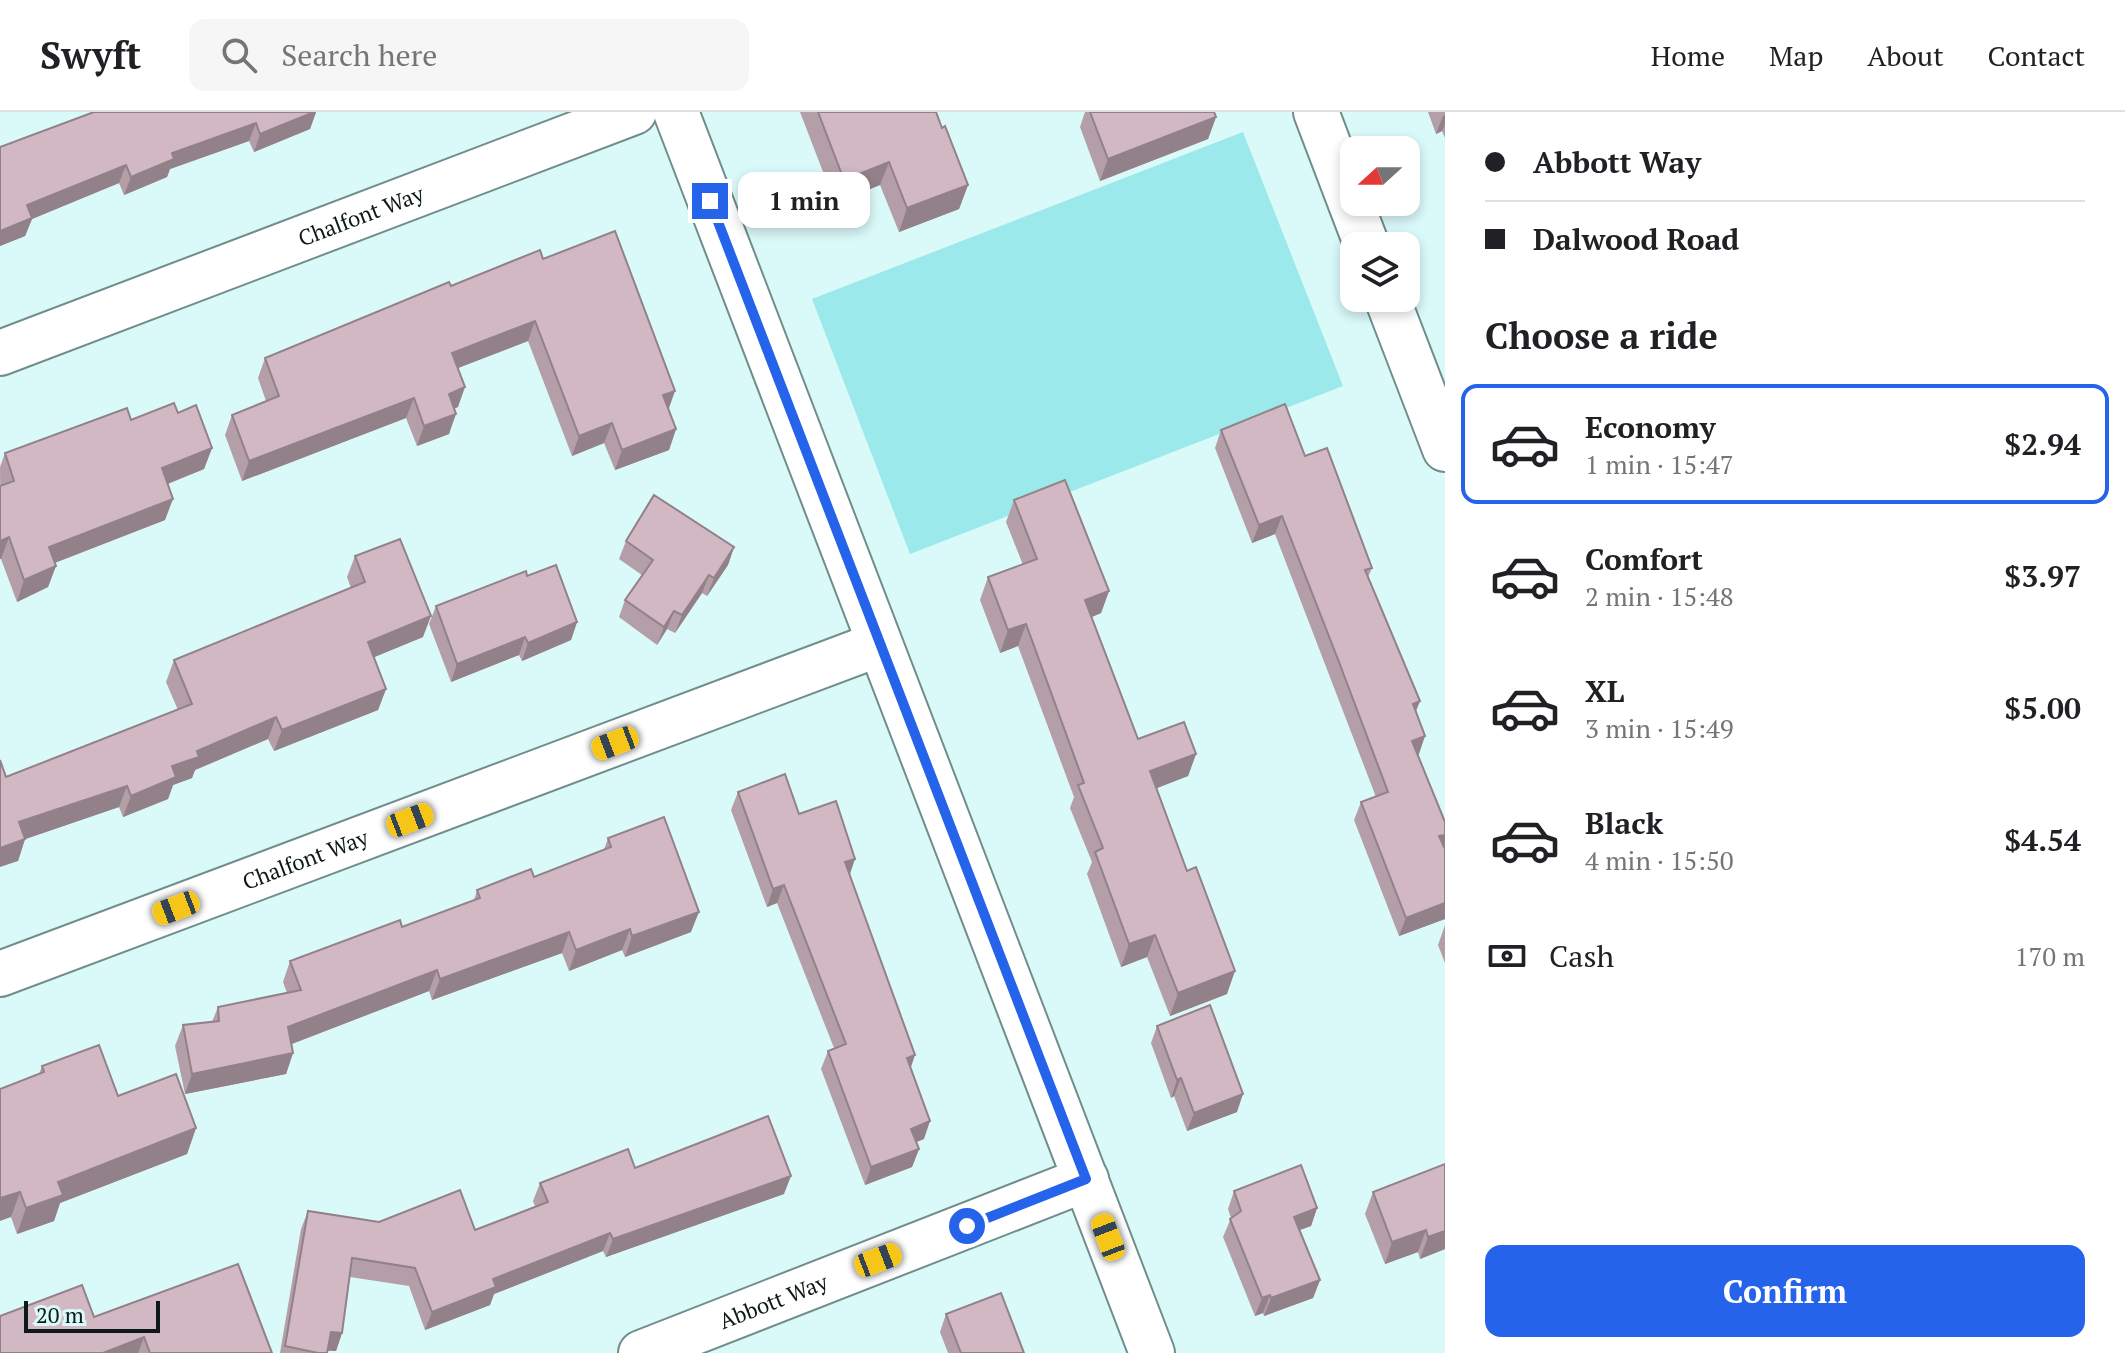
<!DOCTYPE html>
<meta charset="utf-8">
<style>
body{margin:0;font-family:"PT Serif",serif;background:#f6f6f6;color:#202124;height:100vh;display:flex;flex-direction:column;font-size:30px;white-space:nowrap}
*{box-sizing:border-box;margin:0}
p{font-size:26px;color:#757577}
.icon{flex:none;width:44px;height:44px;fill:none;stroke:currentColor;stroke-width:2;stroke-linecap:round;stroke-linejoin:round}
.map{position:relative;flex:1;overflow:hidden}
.details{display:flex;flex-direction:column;background:#fff;width:680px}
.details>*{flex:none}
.top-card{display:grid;align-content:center;height:176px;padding:0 40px;background:#fff}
.needle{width:52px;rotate:249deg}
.controls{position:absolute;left:1340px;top:24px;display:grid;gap:16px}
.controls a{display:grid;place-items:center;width:80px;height:80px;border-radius:16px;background:#fff;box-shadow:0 4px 12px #0003;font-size:40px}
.scale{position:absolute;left:24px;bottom:20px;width:136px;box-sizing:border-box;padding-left:8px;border:4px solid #0e1a1a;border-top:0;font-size:22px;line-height:28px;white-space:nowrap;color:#0e1a1a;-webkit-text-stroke:6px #daf9f9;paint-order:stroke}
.end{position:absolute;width:36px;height:36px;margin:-18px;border:10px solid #2563eb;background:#fff;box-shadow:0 0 0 4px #fff}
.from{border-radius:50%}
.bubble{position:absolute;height:56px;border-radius:16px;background:#fff;box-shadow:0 4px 12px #0003;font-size:26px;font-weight:800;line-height:56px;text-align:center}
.car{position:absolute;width:24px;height:48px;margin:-24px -12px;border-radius:10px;box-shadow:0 0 6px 2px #0007;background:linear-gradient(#f5c518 24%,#345 0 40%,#f5c518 0 76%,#345 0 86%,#f5c518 0)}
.top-card b{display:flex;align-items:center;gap:28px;height:76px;font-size:30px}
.top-card b+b{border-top:2px solid #e0e0e0}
.top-card i{width:20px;height:20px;background:#202124}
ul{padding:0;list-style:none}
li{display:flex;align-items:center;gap:24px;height:120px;margin:0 16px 12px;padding:0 24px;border:4px solid transparent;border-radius:16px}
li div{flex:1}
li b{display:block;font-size:30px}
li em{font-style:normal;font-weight:800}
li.active{border-color:#2563eb}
li>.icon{width:72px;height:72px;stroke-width:1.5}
h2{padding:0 40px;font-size:36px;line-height:96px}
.pay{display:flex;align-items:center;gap:20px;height:88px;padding:0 40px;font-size:30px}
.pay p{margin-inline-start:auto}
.action{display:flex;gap:16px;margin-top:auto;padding:16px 40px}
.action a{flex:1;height:92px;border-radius:16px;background:#2563eb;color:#fff;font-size:32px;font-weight:800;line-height:92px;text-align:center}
header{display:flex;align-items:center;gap:48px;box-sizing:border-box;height:112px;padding:0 40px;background:#fff;border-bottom:2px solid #e0e0e0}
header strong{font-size:38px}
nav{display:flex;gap:44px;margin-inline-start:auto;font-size:28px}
.search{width:560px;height:72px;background:#f6f6f6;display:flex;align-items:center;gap:20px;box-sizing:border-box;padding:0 28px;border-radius:16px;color:#757577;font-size:30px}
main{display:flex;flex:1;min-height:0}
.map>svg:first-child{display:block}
</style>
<header>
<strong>Swyft</strong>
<div class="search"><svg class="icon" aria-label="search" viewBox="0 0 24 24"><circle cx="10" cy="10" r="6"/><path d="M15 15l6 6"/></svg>Search here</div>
<nav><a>Home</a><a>Map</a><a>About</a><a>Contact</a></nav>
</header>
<main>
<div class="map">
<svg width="1445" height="1241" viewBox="0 0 1445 1241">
<rect width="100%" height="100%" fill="#daf9f9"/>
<!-- green -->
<polygon fill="#9be9ea" points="1243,20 1343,274 910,442 812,187"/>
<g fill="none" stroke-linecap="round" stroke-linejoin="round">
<!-- minor casing -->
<g stroke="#718d8d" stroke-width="48">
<g id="minor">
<polyline points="676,0 1152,1241"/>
<polyline points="1316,0 1367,134"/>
<polyline points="1387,186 1445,337"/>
<path id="s1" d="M 0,241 L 634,0"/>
<path id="s2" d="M 0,862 L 879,532"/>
<path id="s3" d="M 641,1241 L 1086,1067"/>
</g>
</g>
<!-- minor -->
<use href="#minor" stroke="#fff" stroke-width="44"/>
</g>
<!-- wall -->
<g fill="#b49ea8">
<polygon points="91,0 316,0 310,17 254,40 249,29 170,57 167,65 124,83 119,71 32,107 25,124 0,134"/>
<polygon points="800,0 936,0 942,16 968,73 959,97 899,120 880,73 835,91"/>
<polygon points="1085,0 1214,0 1216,5 1208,27 1100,69 1080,15"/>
<polygon points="1428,0 1445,0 1445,26 1442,19 1436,22"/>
<polygon points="543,147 668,297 676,317 669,338 615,358 604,331 572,344 528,229 458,256 458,295 454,296 449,322 417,334 406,306 242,369 225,323 232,303 266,289 258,266 265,246 451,174"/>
<polygon points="178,301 212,336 204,357 168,372 165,408 55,451 56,454 48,475 17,490 1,447 0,355 5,341 131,308"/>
<polygon points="1221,318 1305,344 1372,456 1368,465 1416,600 1419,642 1418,643 1445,737 1445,807 1399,824 1354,708 1361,690 1376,685 1275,422 1252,431 1215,336"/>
<polygon points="1014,388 1109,479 1101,501 1092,505 1138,627 1196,642 1188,664 1156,676 1227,882 1170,904 1147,845 1121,855 1087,762 1092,750 1070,696 1074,685 1018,534 1000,541 980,488 988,465 1023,453 1006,410"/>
<polygon points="626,429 734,435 728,453 707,484 702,481 675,521 667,517 657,533 619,505 625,488 642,463 619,447"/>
<polygon points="355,444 423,525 374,545 386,577 378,598 274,639 268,627 195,658 192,666 173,673 168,687 123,705 119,695 25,727 18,749 6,665 178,598 166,570 174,548 351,476 347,465"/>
<polygon points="527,464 577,510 571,528 522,549 519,543 451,570 429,512 436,494"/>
<polygon points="738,680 799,702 849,763 911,956 924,1027 916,1030 919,1037 912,1055 865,1073 821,957 828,939 834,936 777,791 767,795 731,698"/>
<polygon points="608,726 691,820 625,845 622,838 569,859 562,841 432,888 429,879 292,932 293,941 286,962 185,982 175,934 183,913 212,910 218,895 287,881 283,870 290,849 402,815 474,788 477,778 534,765 604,738"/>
<polygon points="1445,813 1445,851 1438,833"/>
<polygon points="1157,914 1237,1000 1187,1019 1174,984 1171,986 1151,931"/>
<polygon points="42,954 196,1016 187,1042 60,1091 54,1109 17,1122 11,1105 39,962"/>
<polygon points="1445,1052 1445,1137 1420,1147 1418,1140 1385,1152 1365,1102 1373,1080"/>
<polygon points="635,1056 784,1082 606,1145 603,1139 494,1182 490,1193 425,1218 409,1174 350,1165 342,1221 336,1239 327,1239 327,1241 280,1241 301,1117 308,1099 379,1110 475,1118 535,1094 533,1089 540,1071"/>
<polygon points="1234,1079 1317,1096 1311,1114 1300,1118 1320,1168 1313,1186 1264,1204 1263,1201 1255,1204 1223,1125 1231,1106 1228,1097"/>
<polygon points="946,1202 1024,1241 948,1241 940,1220"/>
<polygon points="94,1205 272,1241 0,1241"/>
</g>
<!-- shaded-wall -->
<g fill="#928188">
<polygon points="314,0 316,0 310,17 254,40 260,22"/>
<polygon points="1445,3 1445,12 1442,19 1436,22 1443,4"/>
<polygon points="1216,5 1208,27 1100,69 1108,47"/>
<polygon points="256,11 249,29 170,57 167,65 124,83 131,65 172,41"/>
<polygon points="889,50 880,73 835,91 844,68"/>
<polygon points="126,53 119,71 32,107 25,124 0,134 0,119 27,93"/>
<polygon points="968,73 959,97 899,120 907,96"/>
<polygon points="535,209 528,229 445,261 452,241"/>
<polygon points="465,275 458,295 442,302 449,282"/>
<polygon points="675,279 668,299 663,283"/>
<polygon points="414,286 406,306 242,369 249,349"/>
<polygon points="456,302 449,322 417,334 424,314"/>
<polygon points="612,311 604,331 572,344 579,324"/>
<polygon points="676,317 669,338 615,358 622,338"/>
<polygon points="212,336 204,357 154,377 162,356"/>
<polygon points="173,387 165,408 41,456 49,435"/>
<polygon points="1282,404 1275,422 1252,431 1259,413"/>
<polygon points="9,425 1,447 0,447 0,429"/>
<polygon points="734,435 728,453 707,484 714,466"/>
<polygon points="56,454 48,475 17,490 24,468"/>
<polygon points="709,463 702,481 675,521 682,503"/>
<polygon points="1109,479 1101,501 1077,511 1085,488"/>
<polygon points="674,499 667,517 657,533 664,515"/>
<polygon points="431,504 423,525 360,551 368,530"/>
<polygon points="577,510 571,528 522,549 528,531"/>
<polygon points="1026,512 1018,534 1000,541 1008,518"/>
<polygon points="525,525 519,543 451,570 457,552"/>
<polygon points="386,577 378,598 274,639 282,618"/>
<polygon points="1420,589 1413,607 1413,592"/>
<polygon points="276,605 268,627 195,658 192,666 173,673 168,687 123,705 131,684 172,654 197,639"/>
<polygon points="1425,624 1419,642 1406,647 1412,629"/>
<polygon points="1196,642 1188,664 1142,682 1150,659"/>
<polygon points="127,674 119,695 11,732 19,710"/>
<polygon points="1445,723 1445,734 1443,739 1439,724"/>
<polygon points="25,727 18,749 0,755 0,736"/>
<polygon points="855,747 849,765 845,750"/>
<polygon points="784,773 777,791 767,795 773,777"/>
<polygon points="1445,791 1445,807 1399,824 1406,806"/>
<polygon points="699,800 691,820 625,845 632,824"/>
<polygon points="630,817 622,838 569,859 576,838"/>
<polygon points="569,820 562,841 432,888 440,867"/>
<polygon points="1155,823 1147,845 1121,855 1129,832"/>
<polygon points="437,858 429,879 281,936 288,915"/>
<polygon points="1235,859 1227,882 1170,904 1178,881"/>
<polygon points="293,941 286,962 185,982 192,962"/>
<polygon points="915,943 909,961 907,946"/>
<polygon points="1181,966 1174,984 1171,986 1177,968"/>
<polygon points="1243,982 1237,1000 1187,1019 1194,1001"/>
<polygon points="930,1009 924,1027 904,1035 911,1017"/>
<polygon points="196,1016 187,1042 60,1091 54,1109 17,1122 26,1096 58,1070"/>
<polygon points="919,1037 912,1055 865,1073 871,1055"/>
<polygon points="791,1064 784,1082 606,1145 613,1127"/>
<polygon points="20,1080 11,1105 0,1109 0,1086"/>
<polygon points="1317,1096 1311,1114 1288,1122 1294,1105"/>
<polygon points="1426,1118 1418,1140 1385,1152 1392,1130"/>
<polygon points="1445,1119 1445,1137 1420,1147 1428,1125"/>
<polygon points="610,1121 603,1139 494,1182 490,1193 425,1218 432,1200 493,1167"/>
<polygon points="1320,1168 1313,1186 1264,1204 1271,1186"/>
<polygon points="1270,1183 1263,1201 1255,1204 1262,1186"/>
<polygon points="331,1220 342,1221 336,1239 324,1238"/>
<polygon points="144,1225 138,1241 103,1241"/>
</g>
<!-- building -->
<g fill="#d1b8c3" stroke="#928188" stroke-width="2">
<polygon points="94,0 314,0 260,22 256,11 172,41 174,47 131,65 126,53 27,93 32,106 0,119 0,35"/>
<polygon points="818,0 936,0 942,16 945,14 968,73 907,96 889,50 844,68"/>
<polygon points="1090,0 1214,0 1216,5 1108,47"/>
<polygon points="615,119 675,279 663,283 676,317 622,338 612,311 579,324 535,209 452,241 465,275 449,282 456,302 424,314 414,286 249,349 232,303 279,284 265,246 449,170 451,174 540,138 543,147"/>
<polygon points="174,291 178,301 196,293 212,336 162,356 173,387 49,435 56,454 24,468 9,425 0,429 0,374 14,369 5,341 127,296 131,308"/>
<polygon points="1285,292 1305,344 1327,336 1372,456 1365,458 1420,589 1413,592 1425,624 1412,629 1445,710 1445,723 1439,724 1445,737 1445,791 1406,806 1361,690 1388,680 1339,550 1282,404 1259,413 1221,318"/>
<polygon points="1065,368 1109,479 1085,488 1138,627 1184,610 1196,642 1150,659 1187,759 1196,755 1235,859 1178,881 1155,823 1129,832 1095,740 1103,736 1078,673 1084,671 1026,512 1008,518 988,465 1037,447 1014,388"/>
<polygon points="654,383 734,435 714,466 709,463 682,503 674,499 664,515 625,488 653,448 626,429"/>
<polygon points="400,427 431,504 368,530 386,577 282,618 276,605 197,639 199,645 172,654 176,665 131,684 127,674 19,710 25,727 0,736 0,648 6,665 192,592 174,548 365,470 355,444"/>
<polygon points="556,453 577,510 528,531 525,525 457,552 436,494 526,459 527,464"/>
<polygon points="785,662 799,702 836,689 855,747 845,750 915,943 907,946 930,1009 911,1017 919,1037 871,1055 828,939 846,932 784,773 773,777 738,680"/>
<polygon points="664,705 699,800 632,824 630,817 576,838 569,820 440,867 437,858 288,915 293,941 192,962 183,913 219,909 218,895 301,878 290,849 400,808 402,815 480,786 477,778 531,757 534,765 611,735 608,726"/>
<polygon points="1210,893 1243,982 1194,1001 1181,966 1177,968 1157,914"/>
<polygon points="99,933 118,984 176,962 196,1016 58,1070 63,1083 26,1096 20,1080 0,1086 0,977 44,960 42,954"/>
<polygon points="768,1004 791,1064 613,1127 610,1121 493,1167 496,1175 432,1200 415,1156 352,1146 342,1221 331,1220 327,1241 318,1241 285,1234 308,1099 379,1110 460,1078 475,1118 548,1090 540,1071 628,1037 635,1056"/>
<polygon points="1445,1052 1445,1119 1428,1125 1426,1118 1392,1130 1373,1080"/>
<polygon points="1301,1053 1317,1096 1294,1105 1320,1168 1271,1186 1270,1183 1262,1186 1230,1107 1241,1099 1234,1079"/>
<polygon points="238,1152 272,1241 150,1241 144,1225 103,1241 0,1241 0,1204 82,1173 94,1205"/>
<polygon points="1001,1181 1024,1241 961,1241 946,1202"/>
</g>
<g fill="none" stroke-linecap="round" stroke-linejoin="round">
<!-- route -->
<polyline stroke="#2563eb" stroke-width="10" points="710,89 1086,1067 967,1114"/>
</g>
<g text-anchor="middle" stroke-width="6" stroke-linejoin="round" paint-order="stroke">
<!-- street labels -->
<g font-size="22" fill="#0e1a1a" stroke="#daf9f9">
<text dy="8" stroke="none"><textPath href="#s1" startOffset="386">Chalfont Way</textPath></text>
<text dy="8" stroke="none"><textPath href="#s2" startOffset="326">Chalfont Way</textPath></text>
<text dy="8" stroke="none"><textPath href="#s3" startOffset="142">Abbott Way</textPath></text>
</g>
</g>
</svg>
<div class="controls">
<a><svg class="needle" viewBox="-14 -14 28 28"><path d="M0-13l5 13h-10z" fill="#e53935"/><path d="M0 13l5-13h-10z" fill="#757577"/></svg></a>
<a><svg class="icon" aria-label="layers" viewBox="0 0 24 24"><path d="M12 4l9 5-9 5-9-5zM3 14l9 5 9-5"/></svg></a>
</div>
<div class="scale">20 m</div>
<i class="end from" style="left:967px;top:1114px"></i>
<i class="end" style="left:710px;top:89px"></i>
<div class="bubble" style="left:738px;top:60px;width:132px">1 min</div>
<i class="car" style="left:615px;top:631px;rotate:249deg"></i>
<i class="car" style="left:410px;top:708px;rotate:69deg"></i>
<i class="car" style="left:176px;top:796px;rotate:249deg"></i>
<i class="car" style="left:1108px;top:1125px;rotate:339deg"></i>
<i class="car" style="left:878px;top:1148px;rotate:69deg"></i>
</div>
<section class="details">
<div class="top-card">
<b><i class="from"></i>Abbott Way</b>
<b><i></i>Dalwood Road</b>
</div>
<h2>Choose a ride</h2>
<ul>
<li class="active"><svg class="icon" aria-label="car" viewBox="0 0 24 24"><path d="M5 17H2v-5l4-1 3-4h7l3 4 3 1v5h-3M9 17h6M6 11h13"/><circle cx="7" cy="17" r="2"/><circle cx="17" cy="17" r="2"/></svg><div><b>Economy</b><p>1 min · 15:47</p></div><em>$2.94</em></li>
<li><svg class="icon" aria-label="car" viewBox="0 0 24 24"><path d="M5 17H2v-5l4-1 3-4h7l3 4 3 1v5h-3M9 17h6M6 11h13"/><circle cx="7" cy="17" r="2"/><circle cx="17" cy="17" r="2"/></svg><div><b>Comfort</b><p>2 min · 15:48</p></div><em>$3.97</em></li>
<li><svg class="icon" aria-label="car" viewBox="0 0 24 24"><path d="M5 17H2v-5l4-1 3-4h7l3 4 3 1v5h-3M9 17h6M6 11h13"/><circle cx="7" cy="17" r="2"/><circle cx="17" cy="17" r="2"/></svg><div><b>XL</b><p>3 min · 15:49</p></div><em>$5.00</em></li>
<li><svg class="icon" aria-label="car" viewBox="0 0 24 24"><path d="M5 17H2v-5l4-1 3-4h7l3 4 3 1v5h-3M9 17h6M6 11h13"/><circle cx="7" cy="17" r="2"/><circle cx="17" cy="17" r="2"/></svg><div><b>Black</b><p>4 min · 15:50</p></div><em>$4.54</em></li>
</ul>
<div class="pay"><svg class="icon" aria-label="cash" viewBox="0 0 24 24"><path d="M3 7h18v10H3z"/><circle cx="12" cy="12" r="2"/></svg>Cash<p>170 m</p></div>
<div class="action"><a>Confirm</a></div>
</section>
</main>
